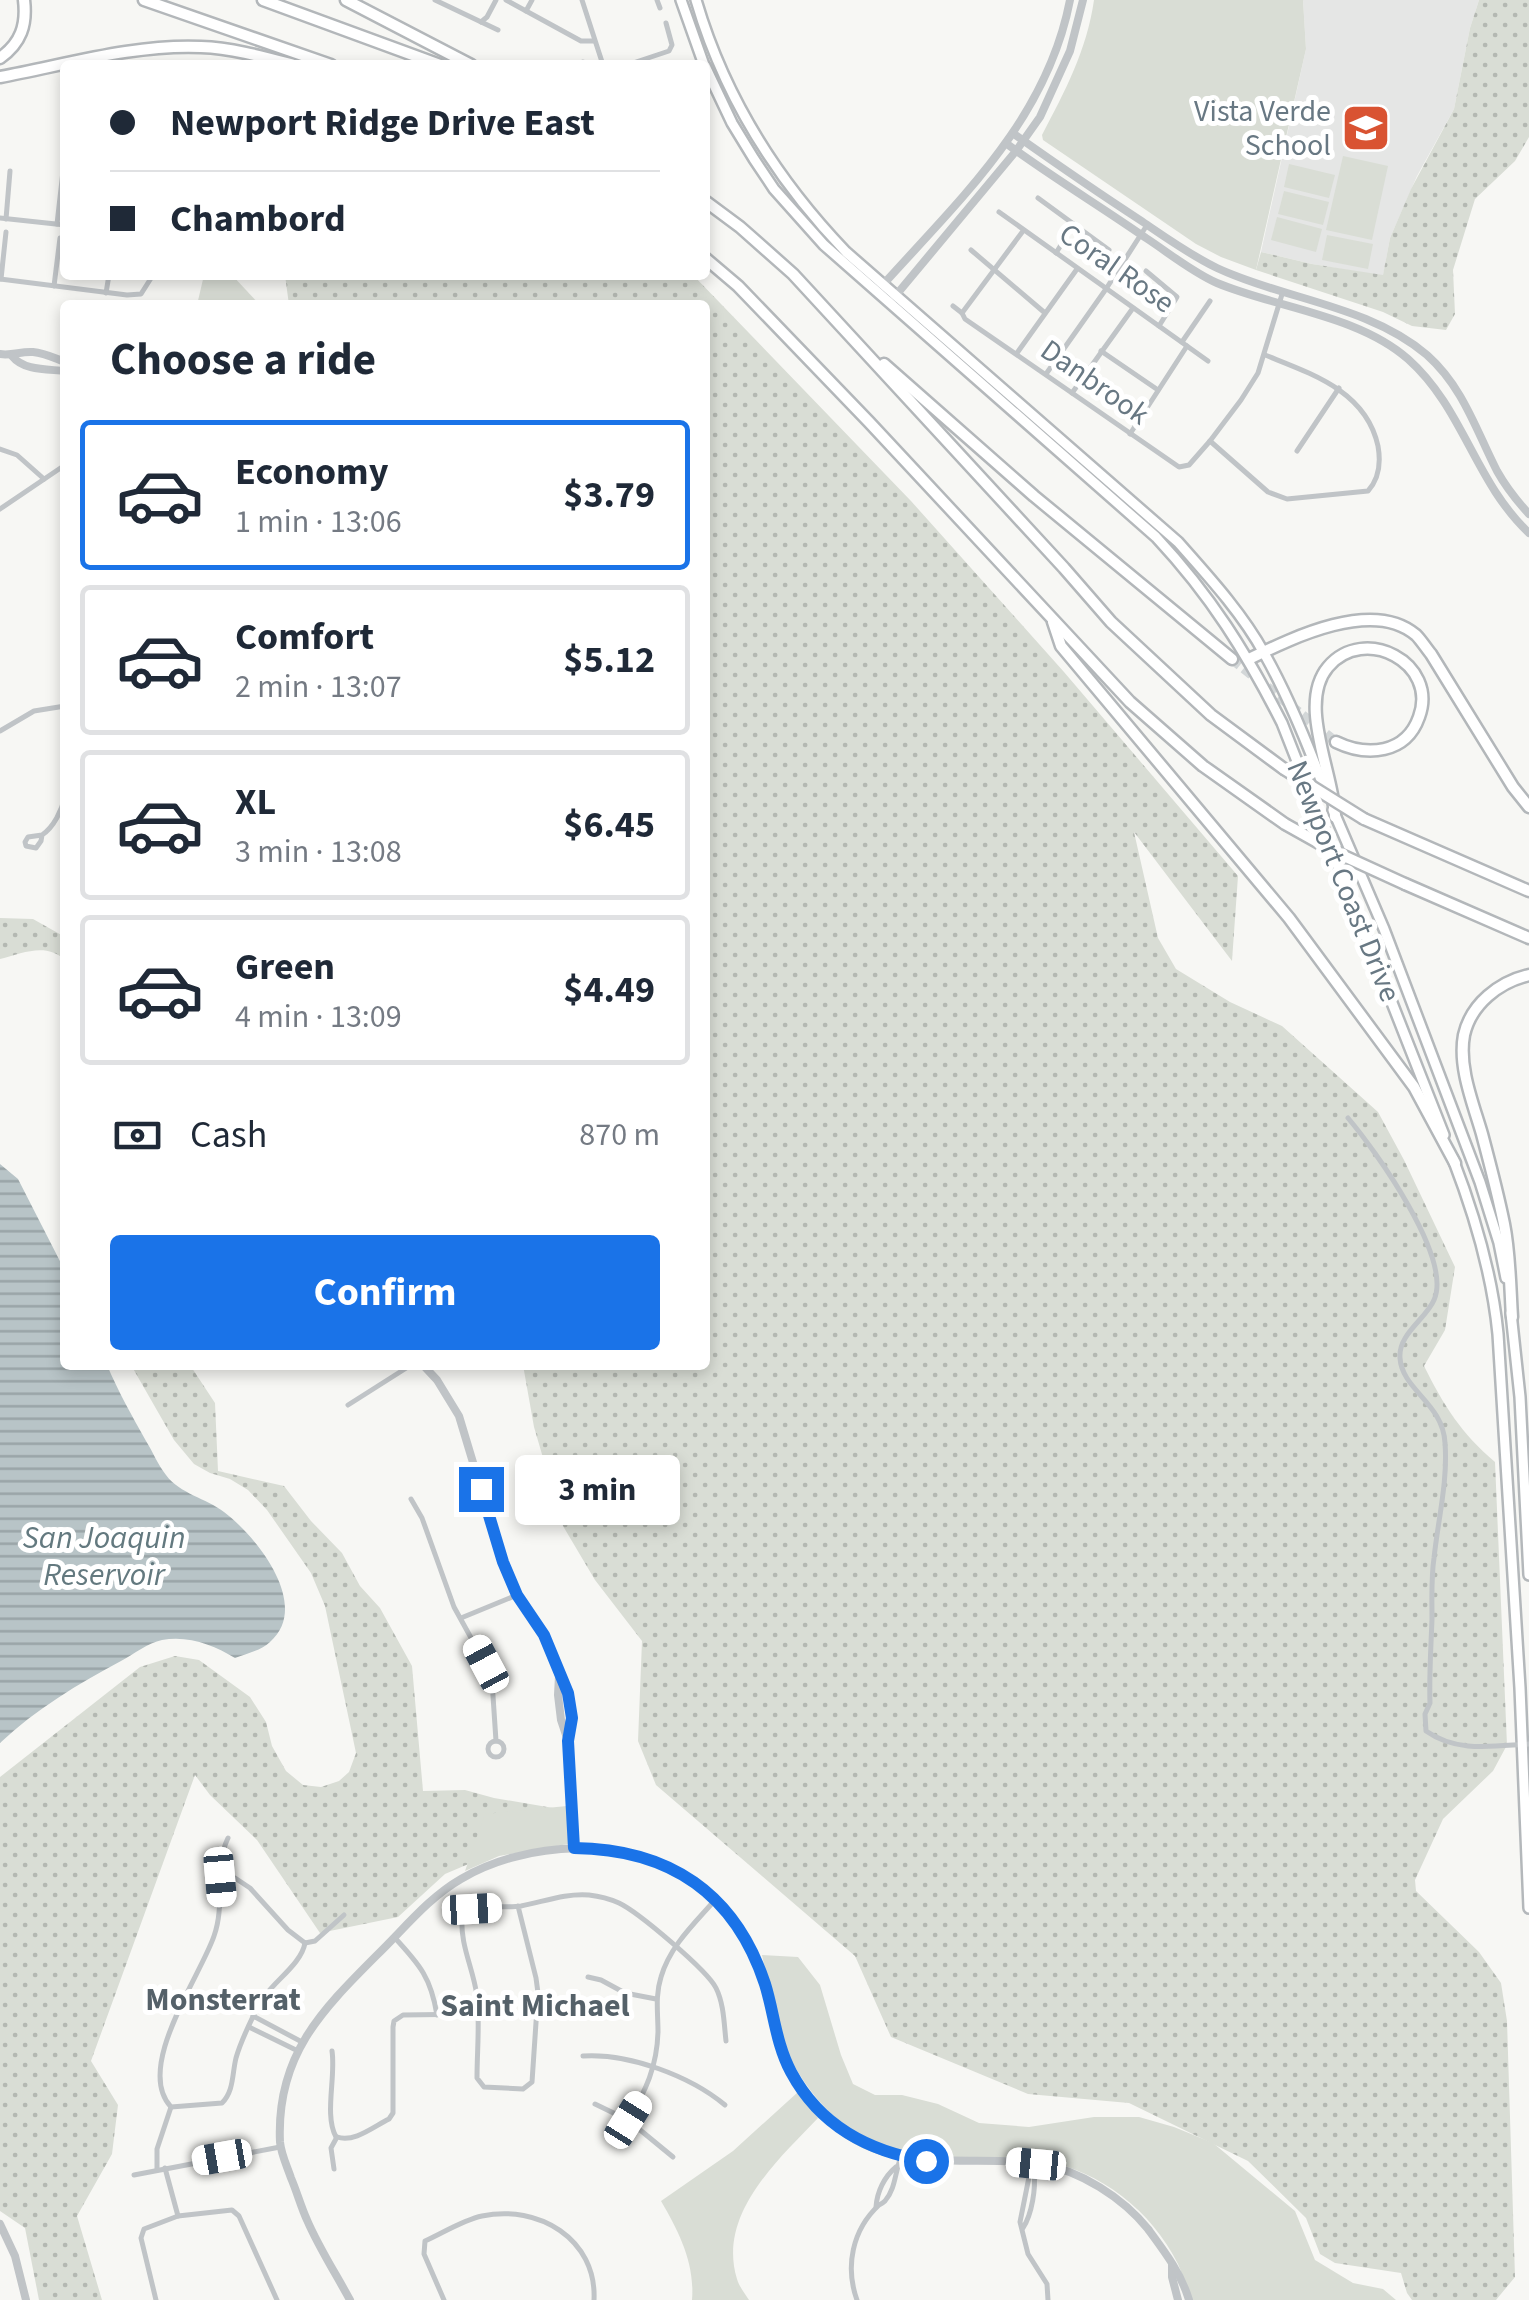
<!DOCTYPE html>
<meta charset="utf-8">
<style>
body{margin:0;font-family:"Source Sans 3",sans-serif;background:#f6f6f7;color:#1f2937;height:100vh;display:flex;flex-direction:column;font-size:38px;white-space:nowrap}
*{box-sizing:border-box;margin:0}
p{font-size:32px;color:#747a83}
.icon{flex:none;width:55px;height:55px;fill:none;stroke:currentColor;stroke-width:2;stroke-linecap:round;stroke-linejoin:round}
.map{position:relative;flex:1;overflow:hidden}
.side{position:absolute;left:60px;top:300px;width:650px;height:1070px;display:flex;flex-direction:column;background:#fff;border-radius:10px;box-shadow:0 5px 15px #0003}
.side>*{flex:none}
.guide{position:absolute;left:60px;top:60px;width:650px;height:220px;border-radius:10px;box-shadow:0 5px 15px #0003;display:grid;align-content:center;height:220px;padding:0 50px;background:#fff}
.end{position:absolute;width:45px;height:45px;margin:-22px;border:12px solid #1a73e8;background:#fff;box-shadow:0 0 0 5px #fff}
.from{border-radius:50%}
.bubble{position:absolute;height:70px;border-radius:10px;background:#fff;box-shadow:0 5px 15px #0003;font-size:32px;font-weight:700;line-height:70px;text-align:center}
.car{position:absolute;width:30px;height:60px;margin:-30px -15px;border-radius:12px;box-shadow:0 0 8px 2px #0007;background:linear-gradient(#fff 24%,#345 0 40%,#fff 0 76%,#345 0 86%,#fff 0)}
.guide b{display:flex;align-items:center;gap:35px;height:95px;font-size:38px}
.guide b+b{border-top:2px solid #e0e1e3}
.guide i{width:25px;height:25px;background:#1f2937}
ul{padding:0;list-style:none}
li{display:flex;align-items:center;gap:30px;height:150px;margin:0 20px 15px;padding:0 30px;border:5px solid #e0e1e3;border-radius:10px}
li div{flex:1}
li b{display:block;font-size:38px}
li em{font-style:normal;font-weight:700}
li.active{border-color:#1a73e8}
li>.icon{width:90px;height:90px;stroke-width:1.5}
h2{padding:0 50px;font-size:45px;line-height:120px}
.pay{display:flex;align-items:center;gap:25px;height:110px;padding:0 50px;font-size:38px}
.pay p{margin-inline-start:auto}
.button{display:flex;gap:20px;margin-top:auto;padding:20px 50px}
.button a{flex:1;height:115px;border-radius:10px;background:#1a73e8;color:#fff;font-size:40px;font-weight:700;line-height:115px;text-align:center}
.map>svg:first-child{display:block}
</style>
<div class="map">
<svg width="1529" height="2300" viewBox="0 0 1529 2300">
<defs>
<pattern id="grass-dots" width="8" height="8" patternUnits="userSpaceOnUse" patternTransform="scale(2.5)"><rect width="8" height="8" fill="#d9ddd5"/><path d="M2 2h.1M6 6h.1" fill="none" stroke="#b4b8b2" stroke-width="1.8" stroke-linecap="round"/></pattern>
<pattern id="water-rules" width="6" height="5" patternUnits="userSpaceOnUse" patternTransform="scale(2.5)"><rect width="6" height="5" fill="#b8c4c7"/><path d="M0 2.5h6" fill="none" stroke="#99a4a7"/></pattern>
</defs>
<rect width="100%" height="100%" fill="#f7f7f4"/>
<!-- built -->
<polygon fill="#e5e6e5" points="1303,0 1479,0 1470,28 1454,109 1417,176 1390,238 1383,276 1312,264 1261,252 1306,49"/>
<!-- grass -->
<g fill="url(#grass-dots)">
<polygon points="1479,0 1529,0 1529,137 1515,161 1475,199 1453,270 1455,314 1446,330 1412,326 1383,312 1256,270 1261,252 1312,264 1383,275 1390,238 1411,189 1454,109 1470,28"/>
<path d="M 285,275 L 693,275 L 911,501 L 1064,672 L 1238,876 L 1232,961 L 1134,832 L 1158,938 L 1176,969 L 1230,1002 L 1282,1026 L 1378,1112 L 1404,1160 L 1455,1267 L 1445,1330 L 1424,1366 C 1444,1406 1461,1433 1495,1462 L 1507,1745 L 1493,1771 L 1443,1819 L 1415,1880 L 1416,1891 L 1479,1952 L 1501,1983 L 1507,2021 L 1515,2277 L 1496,2300 L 1412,2300 L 1407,2293 L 1401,2273 L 1335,2263 L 1320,2254 L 1306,2218 L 1248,2161 L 1129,2103 L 1028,2094 L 891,2037 L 855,1956 L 656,1785 L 638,1741 L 642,1641 L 595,1580 L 563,1526 L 534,1427 L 523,1365 L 705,1365 L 705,305 L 289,305 Z"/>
<path d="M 0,918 L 33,919 L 65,937 L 65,960 C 46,942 23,953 0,959 Z"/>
<polygon points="131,1365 190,1365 215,1403 218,1471 284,1486 311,1521 342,1553 360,1586 380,1608 412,1666 423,1791 465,1790 494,1798 559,1809 492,1854 445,1874 398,1917 320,1933 257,1840 210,1795 195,1775 91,2061 118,2105 112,2154 77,2216 102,2300 39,2300 25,2228 0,2211 0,1777 140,1667 175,1656 199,1660 250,1697 266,1722 272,1746 286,1771 303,1785 321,1787 339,1781 349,1772 356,1753 325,1606 311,1573 267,1510 248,1490 230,1479 210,1473 194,1464 174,1440"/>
</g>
<!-- park -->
<g fill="#d9ddd5">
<path d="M 1094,0 L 1303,0 L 1306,49 L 1256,270 L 1221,257 L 1196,244 L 1043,140 L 1042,135 C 1065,91 1087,50 1094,0 Z"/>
<polygon points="1343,156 1388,166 1372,240 1326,230"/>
<polygon points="1289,164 1335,175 1329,198 1284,187"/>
<polygon points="1284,191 1329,202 1323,225 1278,214"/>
<polygon points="1277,217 1322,229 1316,252 1271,240"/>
<polygon points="1327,235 1373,244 1368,269 1322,260"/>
<polygon points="204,275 232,275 260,305 197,305"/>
<polygon points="567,1806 568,1844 499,1856 465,1871 485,1814"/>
<path d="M 762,1955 L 798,1957 L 820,1985 L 841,2055 L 853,2084 L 875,2095 L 902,2095 L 938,2104 L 979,2123 L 1029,2127 L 1094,2117 L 1139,2117 L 1174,2127 L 1213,2143 L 1295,2211 L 1315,2260 L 1353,2283 L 1383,2289 L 1396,2300 L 1190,2300 C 1186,2288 1183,2275 1178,2264 C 1151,2210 1101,2172 1043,2160 C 1021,2155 996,2158 974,2158 C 896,2157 841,2142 798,2072 C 776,2038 771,1994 762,1955 Z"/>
<path d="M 798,2092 L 818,2118 C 778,2160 717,2214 737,2279 C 739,2286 745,2294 749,2300 L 692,2300 C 695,2263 679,2232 661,2201 L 733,2151 Z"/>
</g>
<!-- water -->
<path fill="url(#water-rules)" d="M 0,1164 L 18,1179 L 65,1271 L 65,1365 L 107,1365 C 118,1391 132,1416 146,1441 C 153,1452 158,1465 166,1475 C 180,1494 206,1498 224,1512 C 256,1536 312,1605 270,1642 C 262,1650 246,1654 235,1658 C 214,1645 188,1635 162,1640 C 148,1643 134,1654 121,1661 C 78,1684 36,1709 0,1743 Z"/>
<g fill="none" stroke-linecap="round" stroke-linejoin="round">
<!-- motorway-tunnel -->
<polyline stroke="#d3d7d8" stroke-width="10" stroke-dasharray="10 5" stroke-linecap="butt" points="1232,659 1336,742"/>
<!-- primary casing -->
<g stroke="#b4b8bb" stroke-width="14">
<g id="primary">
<polyline points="681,0 704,65"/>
<path d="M 696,0 C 724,96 777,180 846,252 L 1178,542 C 1209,577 1242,613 1264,653 C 1290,699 1309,747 1327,796"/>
<path d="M 705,66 L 732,123 L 754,159 L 774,189 L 824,245 L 1156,537 C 1211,596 1246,652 1282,723 L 1444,1135"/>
<polyline points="1333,810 1384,929 1480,1182 1499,1243 1506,1278"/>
<path d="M 1453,1159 C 1475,1216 1492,1273 1498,1334 L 1520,1688 L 1529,1908"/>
<polyline points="1511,1313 1520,1397 1529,1575"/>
</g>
</g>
<!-- motorway casing -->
<g stroke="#b3b7ba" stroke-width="15">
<g id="motorway">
<polyline points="144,0 331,65"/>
<polyline points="263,0 440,65"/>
<polyline points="346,0 471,65"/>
<path d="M 0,58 C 21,43 27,25 24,0"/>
<path d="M 0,77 C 65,65 134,44 201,47 C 232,48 264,57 294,65"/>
<polyline points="705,201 740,227 793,274 1064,568 1111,622 1211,715 1284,769"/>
<polyline points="705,258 738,286 869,422 1130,702 1203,766 1285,824"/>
<polyline points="884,364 1034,496 1232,659"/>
<polyline points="1053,622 1061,646 1289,918 1414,1087 1455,1163"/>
<path d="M 1249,659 C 1292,638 1373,598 1416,635 C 1421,640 1426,648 1431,654 L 1513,787 L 1529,807"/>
<path d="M 1335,817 C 1334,774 1297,704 1328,667 C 1364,624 1439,663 1419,717 C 1406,754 1367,757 1336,742"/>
<polyline points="1364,819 1529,891"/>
<polyline points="1405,884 1529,938"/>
<path d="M 1512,1317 C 1510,1286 1510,1254 1504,1224 C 1498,1194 1490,1164 1482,1134 C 1473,1103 1458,1067 1464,1035 C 1471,1004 1499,982 1529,975"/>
</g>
</g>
<!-- minor -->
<g stroke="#c0c4c7" stroke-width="5">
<polyline points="435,0 498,30"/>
<polyline points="506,0 581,41 594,41"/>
<polyline points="582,0 603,65"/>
<polyline points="657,0 660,8"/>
<polyline points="526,11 532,0"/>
<polyline points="481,22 487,17 496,0"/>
<polyline points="583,62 589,65"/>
<polyline points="627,65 669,51 672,45 666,23"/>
<polyline points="1038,198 1109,250"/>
<polyline points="999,212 1208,361"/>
<polyline points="0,218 65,225"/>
<polyline points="6,219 10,171"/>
<polyline points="57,224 63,171"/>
<polyline points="971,250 1045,313"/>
<polyline points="1056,253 1074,224"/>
<polyline points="1146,271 1177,297 1159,326"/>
<polyline points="0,279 127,295 141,294 153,275"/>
<polyline points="1,279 6,232"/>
<polyline points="54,286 60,238"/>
<polyline points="106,293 109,275"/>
<polyline points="953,306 962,313 965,319 1179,467 1189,465 1210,441 1241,400 1258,373 1283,291"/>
<polyline points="962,313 1023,231"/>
<polyline points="1182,342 1210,301"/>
<polyline points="1101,351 1158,390"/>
<polyline points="1017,353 1077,269"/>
<polyline points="1046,374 1106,289 1147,225"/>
<polyline points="1072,393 1133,308"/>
<polyline points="1130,434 1187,346"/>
<path d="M 1210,441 L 1268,492 L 1287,499 L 1368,491 C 1379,479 1381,463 1378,446 C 1366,391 1312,374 1265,355"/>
<polyline points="0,449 17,455 44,479"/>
<polyline points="1297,451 1339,388"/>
<polyline points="0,509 65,465"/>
<polyline points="0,731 34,711 65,706"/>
<path d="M 42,835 L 28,837 L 25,842 L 26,846 L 36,848 L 41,841 L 42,835 C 54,827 62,810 65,796"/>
<path d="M 1348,1118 C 1375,1150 1453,1258 1434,1300 C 1426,1319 1398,1334 1400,1358 C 1402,1390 1443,1403 1445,1443 C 1448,1481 1438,1520 1434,1558 C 1431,1578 1432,1599 1432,1619 C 1431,1647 1429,1675 1430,1703 L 1425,1714 L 1426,1731 C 1457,1753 1493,1746 1529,1744"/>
<polyline points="348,1405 411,1365"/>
<polyline points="411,1499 422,1518 454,1607 486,1665 492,1681 496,1741"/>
<polyline points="461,1618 517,1595"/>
<circle cx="496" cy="1749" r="8"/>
<path d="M 228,1838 C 213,1869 226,1903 214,1936 C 201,1975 134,2068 171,2107 L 222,2103 C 234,2091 232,2074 236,2058 C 241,2040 250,2023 258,2006 C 269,1984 301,1966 305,1943"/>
<polyline points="220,1877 235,1878 250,1888 288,1930 305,1943"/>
<path d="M 518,1906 L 536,1978 L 538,1993 L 532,2082 L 523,2089 L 484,2087 L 477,2078 C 477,2051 480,2022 477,1996 C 473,1967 460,1946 462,1916 C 475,1902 502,1909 521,1906 C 543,1902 565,1893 589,1895 C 598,1896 610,1899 619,1903 C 638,1912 707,1970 716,1988 C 724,2004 724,2024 726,2041"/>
<path d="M 395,1938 C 420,1965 431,1978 437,2015"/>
<polyline points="305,1943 315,1941 344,1915"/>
<polyline points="588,1977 601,1980 625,1993 656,1999"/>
<polyline points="253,2016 302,2042"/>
<polyline points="249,2027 298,2051"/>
<path d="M 332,2051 C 336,2077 324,2115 336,2137"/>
<path d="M 583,2056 C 629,2053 690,2076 725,2105"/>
<polyline points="595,2104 628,2120 673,2157"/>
<path d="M 628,2120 C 646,2091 657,2066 658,2032 C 658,2013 655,1996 661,1977 C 670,1946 694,1924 715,1900"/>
<path d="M 337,2137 C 354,2143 373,2127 389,2119 L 393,2113 L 393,2027 L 394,2021 L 403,2015 L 477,2014"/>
<polyline points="165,2168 178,2216"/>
<polyline points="334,2169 331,2148 337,2137"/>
<polyline points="157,2170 157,2149 171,2107"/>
<polyline points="1034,2171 1029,2177 1020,2222 1028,2254 1047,2284 1048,2300"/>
<polyline points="134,2175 280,2147"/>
<path d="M 876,2207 C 877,2192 884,2177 896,2167"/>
<path d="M 1023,2228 C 1032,2214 1036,2188 1034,2172"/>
<polyline points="156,2300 141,2238 144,2229 178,2216 232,2210 239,2216 277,2300"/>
<path d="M 444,2300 L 424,2254 L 425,2241 C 443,2233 463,2220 482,2216 C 538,2204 597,2239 594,2300"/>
<path d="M 857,2300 C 845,2267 852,2230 879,2205 C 881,2204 883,2203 885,2201 C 896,2188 895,2171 901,2157"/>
</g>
<!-- tertiary -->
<g stroke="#c0c4c7" stroke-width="8">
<path d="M 1014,134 C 1055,163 1097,192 1140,220 C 1165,237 1190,255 1217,268 C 1286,300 1368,305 1427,355 C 1463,387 1476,430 1497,471 C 1506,487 1517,501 1529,514"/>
<path d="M 1007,144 C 1052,177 1100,206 1146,238 C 1169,253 1192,272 1217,283 C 1277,308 1358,315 1408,359 C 1464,409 1474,481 1529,533"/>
<path d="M 880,288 C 959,200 1047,120 1070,0"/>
<polyline points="892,300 1016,151 1040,117 1070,51 1083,0"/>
<path d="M 0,354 C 12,356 21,351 33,352 C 45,353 54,358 65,362"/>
<path d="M 12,356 C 24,371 47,369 65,371"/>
<polyline points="423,1365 437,1380 459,1416 503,1562 517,1595 544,1635 555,1661 559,1676 558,1695 561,1720 568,1741 574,1848"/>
<path d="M 561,1680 C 571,1700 572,1716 568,1738"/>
<polyline points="0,2224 15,2256 26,2300"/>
<polyline points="1172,2265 1172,2277 1178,2300"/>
<path d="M 350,2300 C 336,2274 319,2248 307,2220 C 301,2207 297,2192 291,2178 C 287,2166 281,2154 280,2142 C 276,2056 321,2011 377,1955 C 404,1929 428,1898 461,1879 C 525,1841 628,1835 691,1879 C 717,1897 740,1925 754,1953 C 766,1978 770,2006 776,2033 C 787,2073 814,2113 849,2136 C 908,2174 976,2154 1040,2164 C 1080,2170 1123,2198 1148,2229 C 1165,2252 1181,2273 1189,2300"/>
</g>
<!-- primary -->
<use href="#primary" stroke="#fff" stroke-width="9"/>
<!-- motorway -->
<use href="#motorway" stroke="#fff" stroke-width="10"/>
<!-- motorway-bridge casing -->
<g stroke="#b3b7ba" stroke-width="15" stroke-linecap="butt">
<g id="motorway-bridge">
<polyline points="1284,769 1364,819"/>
<polyline points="1285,824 1335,852 1405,884"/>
</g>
</g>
<!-- motorway-bridge -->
<use href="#motorway-bridge" stroke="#fff" stroke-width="10"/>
</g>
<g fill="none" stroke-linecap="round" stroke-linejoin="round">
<!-- route -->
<path stroke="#1a73e8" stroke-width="12" d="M 481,1489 L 503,1562 L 517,1595 L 544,1635 L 568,1693 L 572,1718 L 568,1741 L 574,1848 C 669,1849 735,1893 765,1984 C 774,2013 776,2044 791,2072 C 820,2126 868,2151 926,2161"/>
</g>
<!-- icons -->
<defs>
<g id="school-square" transform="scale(2.5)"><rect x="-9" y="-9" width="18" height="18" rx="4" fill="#d95332" stroke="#fff"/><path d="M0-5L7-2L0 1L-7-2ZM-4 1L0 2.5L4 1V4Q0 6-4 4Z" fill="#fff"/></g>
</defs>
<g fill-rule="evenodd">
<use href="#school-square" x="1366" y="128"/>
</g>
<g text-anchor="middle" stroke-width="10" stroke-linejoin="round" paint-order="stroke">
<!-- poi labels -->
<g font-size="30" fill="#687883" stroke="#fff" text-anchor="end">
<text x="1331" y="121">Vista Verde<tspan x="1331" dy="34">School</tspan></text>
</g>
<!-- street labels -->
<g font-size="30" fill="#687883" stroke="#fff">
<text transform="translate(1117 268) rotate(35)" y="10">Coral Rose</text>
<text transform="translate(1095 382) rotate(35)" y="10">Danbrook</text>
<text transform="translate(1344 881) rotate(68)" y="10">Newport Coast Drive</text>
</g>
<!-- water labels -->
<g font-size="32" font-style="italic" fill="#63797f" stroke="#fff">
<text x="104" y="1548">San Joaquin<tspan x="104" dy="37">Reservoir</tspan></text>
</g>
<!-- neighbourhood labels -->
<g font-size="32" font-weight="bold" fill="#556169" stroke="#fff">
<text x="223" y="2010">Monsterrat</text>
<text x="535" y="2016">Saint Michael</text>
</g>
</g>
</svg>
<i class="end from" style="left:926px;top:2161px"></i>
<i class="end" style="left:481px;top:1489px"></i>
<div class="bubble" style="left:515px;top:1455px;width:165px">3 min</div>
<i class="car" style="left:486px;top:1664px;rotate:332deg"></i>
<i class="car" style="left:220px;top:1877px;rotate:175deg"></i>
<i class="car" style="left:472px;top:1909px;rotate:87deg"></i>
<i class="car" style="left:628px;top:2120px;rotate:32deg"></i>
<i class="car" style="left:222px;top:2157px;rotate:260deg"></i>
<i class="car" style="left:1036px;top:2164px;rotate:275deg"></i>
<div class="guide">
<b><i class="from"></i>Newport Ridge Drive East</b>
<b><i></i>Chambord</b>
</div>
<section class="side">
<h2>Choose a ride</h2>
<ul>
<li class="active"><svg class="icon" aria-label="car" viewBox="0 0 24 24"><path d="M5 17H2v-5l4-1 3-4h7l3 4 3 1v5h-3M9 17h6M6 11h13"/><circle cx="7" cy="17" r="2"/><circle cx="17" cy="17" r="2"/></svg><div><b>Economy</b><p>1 min · 13:06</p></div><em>$3.79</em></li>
<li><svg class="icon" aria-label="car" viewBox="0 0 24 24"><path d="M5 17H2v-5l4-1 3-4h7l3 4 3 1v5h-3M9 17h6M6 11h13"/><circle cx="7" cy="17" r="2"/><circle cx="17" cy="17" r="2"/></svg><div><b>Comfort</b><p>2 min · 13:07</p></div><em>$5.12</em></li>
<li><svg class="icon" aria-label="car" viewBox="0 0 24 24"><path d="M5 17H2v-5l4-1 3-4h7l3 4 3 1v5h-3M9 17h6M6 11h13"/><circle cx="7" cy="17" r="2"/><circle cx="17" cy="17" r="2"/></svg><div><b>XL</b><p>3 min · 13:08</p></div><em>$6.45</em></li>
<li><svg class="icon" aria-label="car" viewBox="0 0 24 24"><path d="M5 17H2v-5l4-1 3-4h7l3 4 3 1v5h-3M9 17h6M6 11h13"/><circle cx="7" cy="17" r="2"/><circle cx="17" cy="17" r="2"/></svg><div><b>Green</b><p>4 min · 13:09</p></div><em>$4.49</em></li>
</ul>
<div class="pay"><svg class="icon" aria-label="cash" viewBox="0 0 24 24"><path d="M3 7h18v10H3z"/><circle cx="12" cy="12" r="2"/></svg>Cash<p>870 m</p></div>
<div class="button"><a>Confirm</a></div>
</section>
</div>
